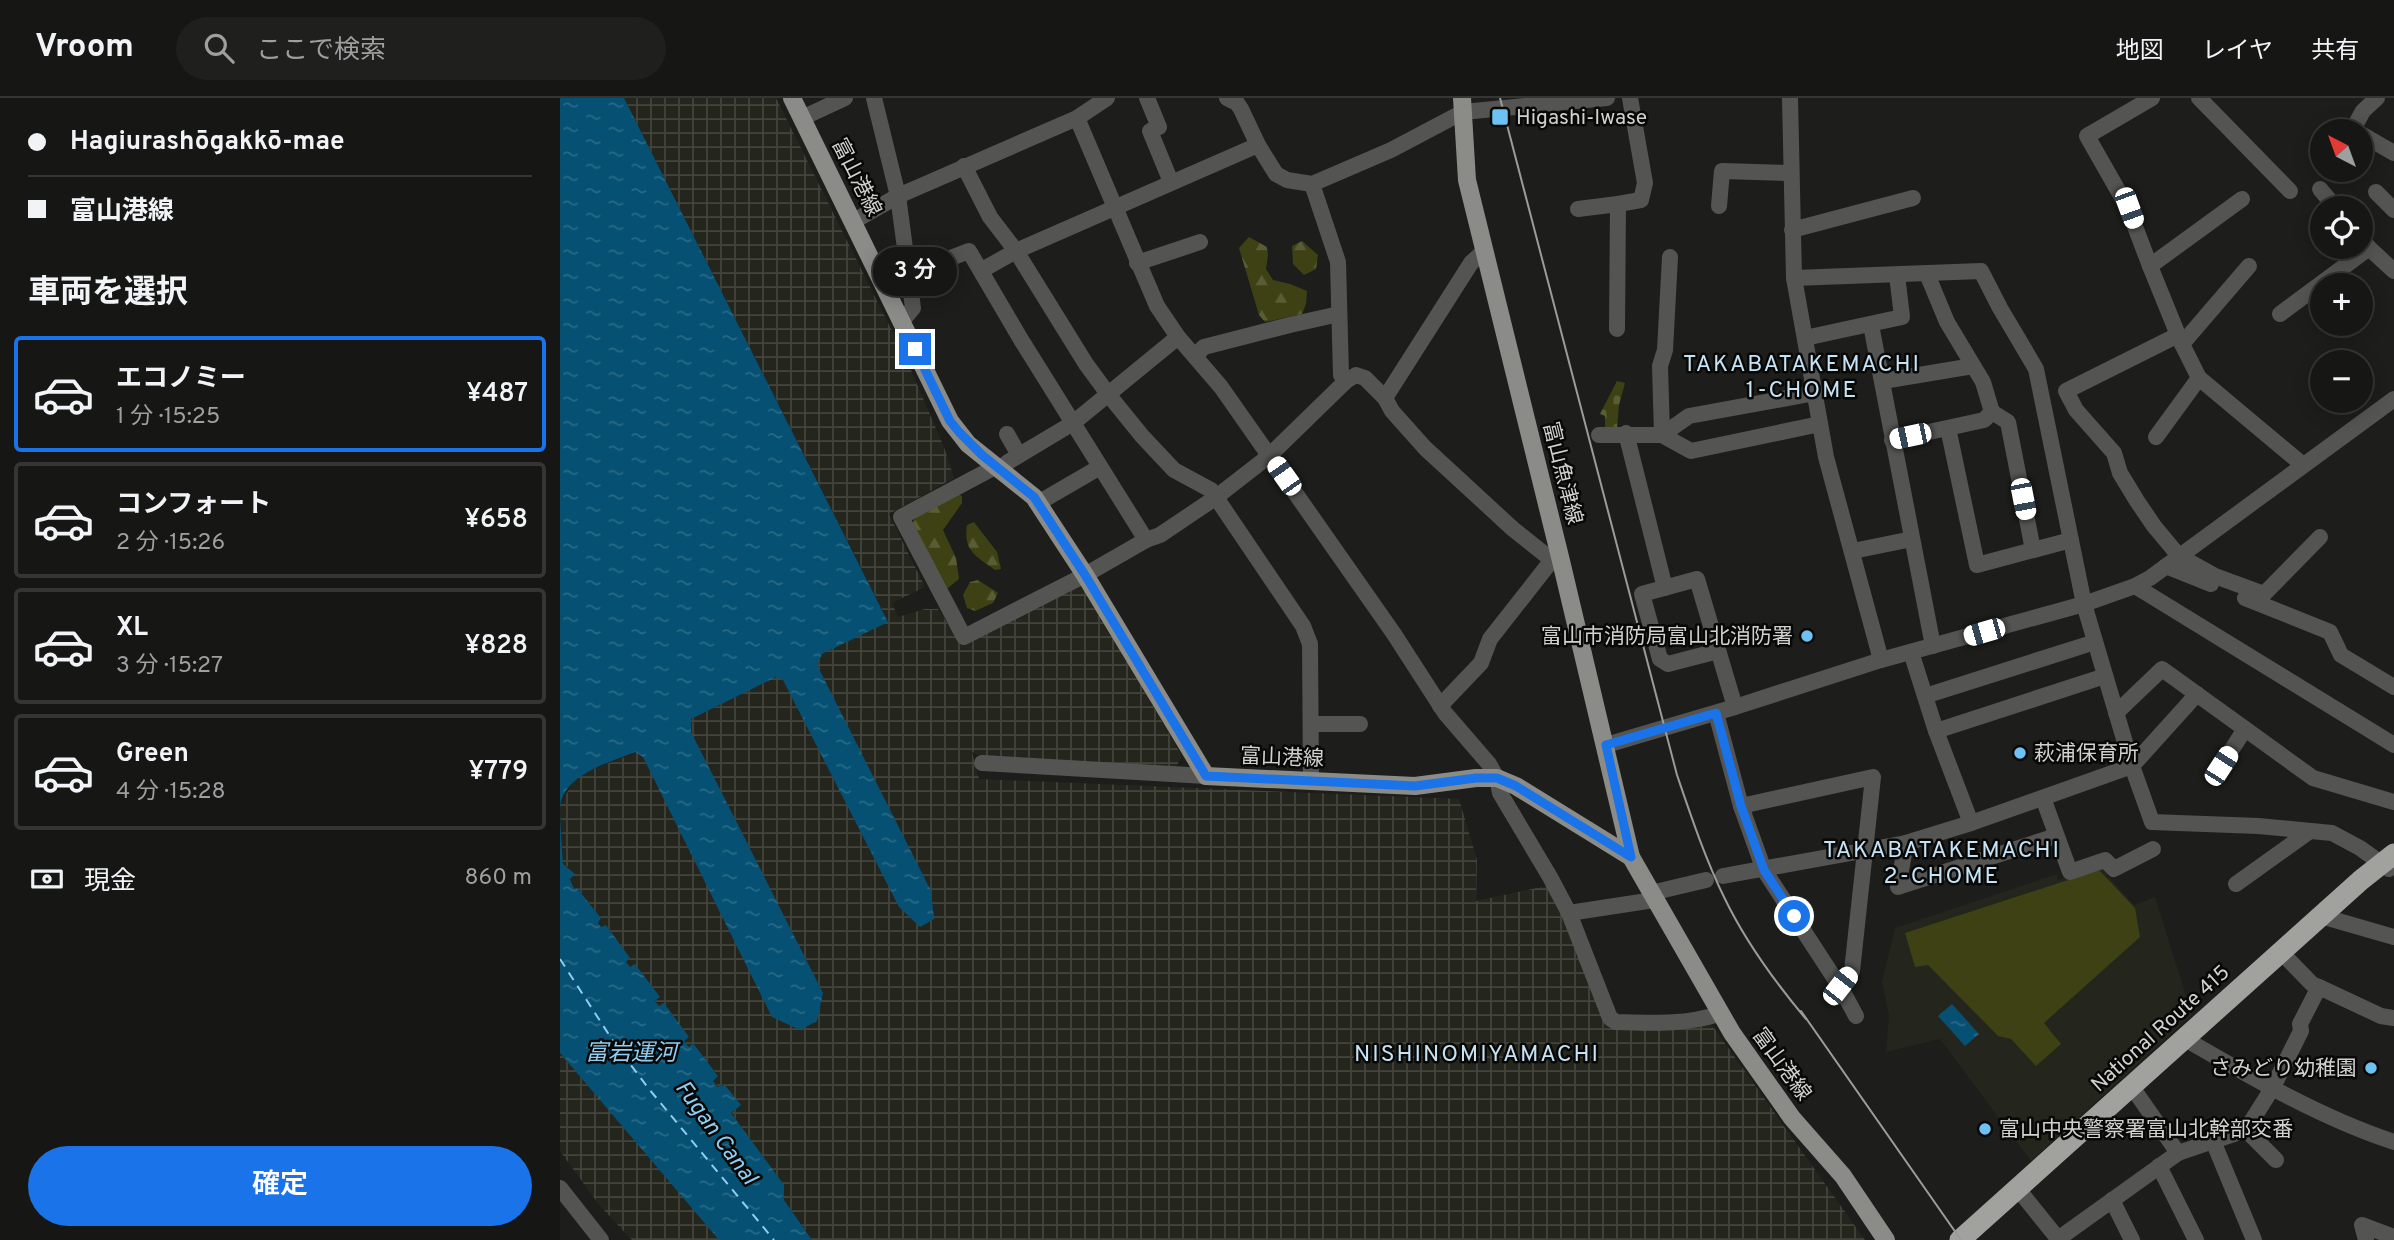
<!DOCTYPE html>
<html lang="ja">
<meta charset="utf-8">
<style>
body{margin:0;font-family:Overpass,"Noto Sans JP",sans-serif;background:#1f1f1d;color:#f1f3f6;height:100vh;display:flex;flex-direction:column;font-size:26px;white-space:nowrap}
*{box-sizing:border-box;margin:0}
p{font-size:23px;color:#9e9fa0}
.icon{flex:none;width:38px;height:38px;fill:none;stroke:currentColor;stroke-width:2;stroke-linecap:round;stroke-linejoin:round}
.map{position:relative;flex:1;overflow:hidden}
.drawer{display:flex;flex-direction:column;background:#161614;width:560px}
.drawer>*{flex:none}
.hud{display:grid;align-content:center;height:154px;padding:0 28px;background:#161614}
.needle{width:46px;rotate:319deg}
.fabs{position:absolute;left:1750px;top:21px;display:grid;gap:14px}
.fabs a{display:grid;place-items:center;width:63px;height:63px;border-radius:50%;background:#161614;box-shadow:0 4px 18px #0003,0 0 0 2px #353534;font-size:35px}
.end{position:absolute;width:32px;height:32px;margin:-16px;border:9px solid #1a73e8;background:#fff;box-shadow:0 0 0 4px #fff}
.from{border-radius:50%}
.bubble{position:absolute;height:49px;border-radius:24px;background:#161614;box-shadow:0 4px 18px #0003,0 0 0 2px #353534;font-size:23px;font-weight:600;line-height:49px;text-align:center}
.car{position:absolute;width:21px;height:42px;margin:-21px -10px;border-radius:9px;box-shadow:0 0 5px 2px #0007;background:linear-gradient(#fff 24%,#345 0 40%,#fff 0 76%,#345 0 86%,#fff 0)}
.hud b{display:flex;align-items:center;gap:24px;height:66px;font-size:26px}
.hud b+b{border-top:2px solid #353534}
.hud i{width:18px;height:18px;background:#f1f3f6}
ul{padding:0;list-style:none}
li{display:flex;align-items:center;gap:21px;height:116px;margin:0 14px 10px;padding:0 14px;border:4px solid #353534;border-radius:7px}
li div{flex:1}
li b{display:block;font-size:26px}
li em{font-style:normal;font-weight:600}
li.current{border-color:#1a73e8}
li>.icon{width:63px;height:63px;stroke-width:1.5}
h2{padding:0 28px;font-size:32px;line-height:84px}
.pay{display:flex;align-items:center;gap:18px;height:77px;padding:0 28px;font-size:26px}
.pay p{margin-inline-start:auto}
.primary-button{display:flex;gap:14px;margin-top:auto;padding:14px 28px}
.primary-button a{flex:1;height:80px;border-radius:42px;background:#1a73e8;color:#fff;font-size:28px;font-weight:600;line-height:80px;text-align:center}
header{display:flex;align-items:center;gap:42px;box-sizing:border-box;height:98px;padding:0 35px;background:#161614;border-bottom:2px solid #353534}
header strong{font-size:33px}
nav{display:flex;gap:38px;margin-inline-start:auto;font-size:24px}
.search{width:490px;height:63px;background:#1f1f1d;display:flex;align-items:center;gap:18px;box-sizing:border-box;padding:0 24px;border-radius:38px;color:#9e9fa0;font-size:26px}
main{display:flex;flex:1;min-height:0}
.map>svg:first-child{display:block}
</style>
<header>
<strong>Vroom</strong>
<div class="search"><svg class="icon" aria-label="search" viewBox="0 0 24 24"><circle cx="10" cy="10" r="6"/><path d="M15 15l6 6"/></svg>ここで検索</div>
<nav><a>地図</a><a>レイヤ</a><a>共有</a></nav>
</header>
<main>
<section class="drawer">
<div class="hud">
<b><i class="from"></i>Hagiurashōgakkō-mae</b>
<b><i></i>富山港線</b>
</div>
<h2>車両を選択</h2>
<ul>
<li class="current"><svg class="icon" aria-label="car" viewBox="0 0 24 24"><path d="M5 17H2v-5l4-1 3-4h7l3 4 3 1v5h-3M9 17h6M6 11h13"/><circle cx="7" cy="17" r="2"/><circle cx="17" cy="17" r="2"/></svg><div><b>エコノミー</b><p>1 分 · 15:25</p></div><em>¥487</em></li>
<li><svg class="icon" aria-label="car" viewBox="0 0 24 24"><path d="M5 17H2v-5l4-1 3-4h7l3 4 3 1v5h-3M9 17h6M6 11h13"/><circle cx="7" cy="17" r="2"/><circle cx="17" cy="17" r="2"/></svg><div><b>コンフォート</b><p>2 分 · 15:26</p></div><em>¥658</em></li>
<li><svg class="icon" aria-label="car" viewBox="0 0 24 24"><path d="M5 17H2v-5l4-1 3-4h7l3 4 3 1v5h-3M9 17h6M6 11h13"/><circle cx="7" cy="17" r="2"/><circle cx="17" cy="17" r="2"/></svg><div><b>XL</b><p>3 分 · 15:27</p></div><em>¥828</em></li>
<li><svg class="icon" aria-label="car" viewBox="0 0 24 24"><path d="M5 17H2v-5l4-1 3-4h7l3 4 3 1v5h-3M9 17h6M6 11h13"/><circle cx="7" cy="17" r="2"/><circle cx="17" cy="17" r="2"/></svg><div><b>Green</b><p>4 分 · 15:28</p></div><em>¥779</em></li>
</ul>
<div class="pay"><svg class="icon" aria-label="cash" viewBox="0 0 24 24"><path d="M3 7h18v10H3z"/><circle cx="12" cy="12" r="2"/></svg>現金<p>860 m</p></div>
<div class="primary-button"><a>確定</a></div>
</section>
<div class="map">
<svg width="1834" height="1142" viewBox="0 0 1834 1142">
<defs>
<pattern id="industrial-grid" width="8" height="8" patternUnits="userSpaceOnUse" patternTransform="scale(1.75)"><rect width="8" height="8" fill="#24251c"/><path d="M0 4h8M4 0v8" fill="none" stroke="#43443c"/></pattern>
<pattern id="forest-firs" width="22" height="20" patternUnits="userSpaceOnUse" patternTransform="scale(1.75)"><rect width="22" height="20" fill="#3e4113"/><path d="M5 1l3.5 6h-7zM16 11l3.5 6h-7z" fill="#595c34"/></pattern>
<pattern id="cemetery-stones" width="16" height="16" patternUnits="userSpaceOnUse" patternTransform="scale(1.75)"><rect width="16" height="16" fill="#3e4113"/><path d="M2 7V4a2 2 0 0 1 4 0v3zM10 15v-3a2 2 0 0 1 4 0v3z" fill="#595c34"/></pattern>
<pattern id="water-ripples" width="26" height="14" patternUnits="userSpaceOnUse" patternTransform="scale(1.75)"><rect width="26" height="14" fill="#065173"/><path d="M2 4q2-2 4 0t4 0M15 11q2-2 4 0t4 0" fill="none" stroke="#296986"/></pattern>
</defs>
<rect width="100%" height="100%" fill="#1d1e1b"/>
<!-- built -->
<polygon fill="#24251c" points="1540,769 1574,807 1595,799 1632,917 1471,1063 1380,941 1326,954 1329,918 1322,884 1335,830 1497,776 1498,782"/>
<!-- industrial -->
<g fill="url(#industrial-grid)">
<polygon points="64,0 216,0 347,263 384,349 394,380 329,416 365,489 332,505 338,519 365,511 378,511 402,547 521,484 622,658 616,669 425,659 412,654 419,681 899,701 917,762 916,803 986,788 1003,816 1047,921 1114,931 1152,927 1305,1142 252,1142 224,1102 171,1014 180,1007 163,986 159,989 153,983 158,978 134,946 129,949 124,943 129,939 104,906 100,909 95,903 99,900 75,867 70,869 66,864 70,860 46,827 41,829 37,824 41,820 17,790 14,791 10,787 9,770 3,766 0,707 14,682 28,673 130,634 131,621 328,523"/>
<polygon points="0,955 161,1142 72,1142 40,1108 0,1053"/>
</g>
<!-- forest -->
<g fill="url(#forest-firs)">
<polygon points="689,139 707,149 708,157 706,171 713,182 730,186 747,193 746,206 742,216 705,224 699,217 679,150"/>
<polygon points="742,143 758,157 756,171 744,177 733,166 732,148"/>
<polygon points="397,396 402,398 402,405 383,432 396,460 399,481 388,490 378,485 352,425 355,420"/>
<path d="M 414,424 L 437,454 L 441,471 L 435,472 C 416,458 403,453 407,427 Z"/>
<polygon points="418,482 438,495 433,505 415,513 407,510 403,497 410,484"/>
</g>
<!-- cemetery -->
<polygon fill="url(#cemetery-stones)" points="1057,283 1065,285 1059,307 1057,331 1045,330 1045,318 1040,316"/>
<!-- pitch -->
<polygon fill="#3e4113" points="1539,772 1575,810 1580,839 1484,925 1501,946 1476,968 1451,941 1438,938 1368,867 1355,869 1345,835"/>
<!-- water -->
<g fill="url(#water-ripples)">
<path d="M 0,0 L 64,0 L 328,524 L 262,556 L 257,567 L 371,793 L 374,821 L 360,829 L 339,809 L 223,582 L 216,579 L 131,621 L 131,634 L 263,895 L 257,923 L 240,932 L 212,919 L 83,659 L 75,654 C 49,665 3,676 0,710 C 0,728 2,748 3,766 L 15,776 L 10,781 L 14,791 L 17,790 L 41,820 L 38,825 L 41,829 L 46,827 L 70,860 L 66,864 L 70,869 L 75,866 L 100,899 L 95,903 L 99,908 L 104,905 L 129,939 L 124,943 L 129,949 L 133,945 L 158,978 L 153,983 L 158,989 L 164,986 L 181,1007 L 171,1015 L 224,1087 L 224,1102 L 252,1142 L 159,1142 L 0,955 Z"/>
<polygon points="1392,906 1419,936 1405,948 1378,918"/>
</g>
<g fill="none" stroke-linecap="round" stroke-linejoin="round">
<!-- ferry -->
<polyline stroke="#8fcdf3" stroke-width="2" stroke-dasharray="9 7" stroke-linecap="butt" points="0,861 55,946 89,991 214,1142"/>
<!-- minor -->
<g stroke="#545553" stroke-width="16">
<polyline points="314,0 338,98 353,210 342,223"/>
<polyline points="587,0 599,29 590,33 611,84"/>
<polyline points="667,0 677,5 681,11 698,47 716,76 727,82 752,86 831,52 903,14 1047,0"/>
<polyline points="1230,0 1234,180 1266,359 1321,562"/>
<polyline points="1639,0 1730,93"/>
<polyline points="242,20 285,0"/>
<path d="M 517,20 L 597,208 L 618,239 L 661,289 L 834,536 L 885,615 L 929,666 L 937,680 L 940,695 L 990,779 L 1009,815 L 1050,920 L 1056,924 C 1092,925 1125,927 1159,916"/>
<polyline points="1797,33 1793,31 1803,13 1817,0"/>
<polyline points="1801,36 1834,55"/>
<polyline points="404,68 430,119 456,153 526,266 548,296 582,338 614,372 651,392 743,528 750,546 751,682"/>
<polyline points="752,86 778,164 781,277 786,283"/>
<polyline points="1760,91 1776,110"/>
<polyline points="1816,94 1834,112"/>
<polyline points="1159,108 1162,73 1230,75"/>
<polyline points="1018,111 1058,106"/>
<polyline points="294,123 338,98 517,20 547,0"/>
<polyline points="1232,132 1353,100"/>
<polyline points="1809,150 1834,173"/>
<polyline points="1110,159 1105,252 1100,268 1102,337 1131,353 1260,326"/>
<polyline points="577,165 640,144"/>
<polyline points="1590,168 1568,110 1527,38 1592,0"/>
<polyline points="422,172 456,153 698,47"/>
<polyline points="349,176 409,153 460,240 586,442"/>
<polyline points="1234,180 1421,173 1440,210 1476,271 1524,506 1572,668 1592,724 1698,728 1772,735 1800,750 1829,771"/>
<polyline points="1720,216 1809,150 1801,140"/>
<polyline points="1311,227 1373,548"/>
<polyline points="1057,231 1058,106 1081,102 1085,85 1070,0"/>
<polyline points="1618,237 1590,168 1682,101"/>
<polyline points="1245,240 1342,219 1337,177"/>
<polyline points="1622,246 1618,237 1506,293 1516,312 1554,355 1560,375 1577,403 1594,428 1619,458 1655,478 1704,496 1760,439"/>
<polyline points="635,258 644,249 730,227 779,216"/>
<polyline points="1639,280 1622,246 1689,168"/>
<polyline points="1323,283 1413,268"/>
<polyline points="825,300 911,165 924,153"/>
<polyline points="1432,314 1448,324 1473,452"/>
<polyline points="1388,330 1417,467 1511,442"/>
<polyline points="1066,335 1105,490"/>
<polyline points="447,336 459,357"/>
<polyline points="1039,337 1102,337 1129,318 1255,295"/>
<polyline points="1596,339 1639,280 1743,367"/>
<polyline points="1332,342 1424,322 1432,314 1423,284 1387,224 1367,176"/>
<polyline points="435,369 341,419 404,539 525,477 586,442 600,437 655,400 709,358 786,283 796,277 805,280 825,300 832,313 865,350 953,431 992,462 1001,463"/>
<polyline points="439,372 448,364 513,325 618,239"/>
<polyline points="478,405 540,369"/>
<polyline points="1293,453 1352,441"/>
<polyline points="1606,468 1651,486"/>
<polyline points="1575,488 1834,647"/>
<polyline points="1685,500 1770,534 1781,557 1834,589"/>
<polyline points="1158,553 1108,566 1100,561 1082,496 1137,481 1175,609"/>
<polyline points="1351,554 1376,633 1411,725"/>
<polyline points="1365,598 1535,544"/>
<polyline points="880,608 921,565 930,541 992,462"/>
<polyline points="1156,615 1181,708 1204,772 1282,892 1296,918"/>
<polyline points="1556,615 1602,571 1753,680 1834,704"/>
<polyline points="751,626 800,626"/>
<polyline points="1376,633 1545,578"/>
<polyline points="1046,647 1175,609 1321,562 1524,506 1575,488 1590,480 1834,301"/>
<polyline points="422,665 646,678"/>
<polyline points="1661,668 1685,631"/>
<polyline points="1483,700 1510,774 1545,762 1554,771 1593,751"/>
<polyline points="1181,708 1313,679 1292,873 1280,888"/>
<polyline points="1346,745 1338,789 1496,738"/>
<polyline points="1163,778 1346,745 1411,725 1572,668 1637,596"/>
<polyline points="1676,786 1750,733"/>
<polyline points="1091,795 1146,782"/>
<polyline points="1009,815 1094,802"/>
<polyline points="1761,818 1834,839"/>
<polyline points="1721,854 1752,886 1759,889"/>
<path d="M 1625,941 C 1691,979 1761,1020 1834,1044"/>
<polyline points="1653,1043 1694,1142"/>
<polyline points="1618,1055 1686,1032"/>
<polyline points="1716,1062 1686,1032 1713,989 1741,933 1740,926 1759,889 1821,918 1834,920"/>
<polyline points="1599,1068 1636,1142"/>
<polyline points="0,1090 41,1142"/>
<polyline points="1458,1091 1499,1142"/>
<polyline points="1552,1102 1572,1142"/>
<polyline points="1498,1141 1618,1055 1572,989"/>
<polyline points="1806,1142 1802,1127 1834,1139"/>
</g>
<!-- major -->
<g stroke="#8b8c88" stroke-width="18">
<polyline points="232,0 390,323 408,346 474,399 525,477 646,678 855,688 916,680 937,680 956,688 1071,759 1172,935 1232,1020 1283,1078 1326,1142"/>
<polyline points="902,0 907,82 1001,463 1071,759"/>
</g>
<!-- highway -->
<polyline stroke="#a1a19d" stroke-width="21" points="1400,1142 1801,782 1834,756"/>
<!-- tram -->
<g stroke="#9b9c9a" stroke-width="2">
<path d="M 940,0 L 1117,677 C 1131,718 1145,760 1164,799 C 1185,843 1215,884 1246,921"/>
<polyline points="1241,913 1401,1142"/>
</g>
</g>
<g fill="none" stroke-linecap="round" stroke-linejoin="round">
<!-- route -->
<polyline stroke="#1a73e8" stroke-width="9" points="355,251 390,323 399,334 422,357 474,399 525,477 646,678 855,688 916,680 937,680 956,688 1071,759 1046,647 1156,615 1181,708 1204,772 1234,818"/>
</g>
<!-- markers -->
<g fill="#6ec2f3" stroke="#080807" stroke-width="2.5">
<rect x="931" y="10" width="18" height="18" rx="3.5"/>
<circle cx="1247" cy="538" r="7"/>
<circle cx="1460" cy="655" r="7"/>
<circle cx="1811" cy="970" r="7"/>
<circle cx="1425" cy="1031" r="7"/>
</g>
<g text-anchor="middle" stroke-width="5" stroke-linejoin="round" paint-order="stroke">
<!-- poi labels -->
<g font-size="21" fill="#d1d2d0" stroke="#080807" text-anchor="start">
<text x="956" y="26">Higashi-Iwase</text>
<text x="1233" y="545" text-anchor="end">富山市消防局富山北消防署</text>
<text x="1474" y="662">萩浦保育所</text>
<text x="1797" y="977" text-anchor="end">さみどり幼稚園</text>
<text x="1439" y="1038">富山中央警察署富山北幹部交番</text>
</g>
<!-- street labels -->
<g font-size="21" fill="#d1d2d0" stroke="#080807">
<text transform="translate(297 79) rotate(63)" y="7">富山港線</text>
<text transform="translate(1003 375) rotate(76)" y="7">富山魚津線</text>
<text transform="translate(722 659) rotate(2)" y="7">富山港線</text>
<text transform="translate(1600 930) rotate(-42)" y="7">National Route 415</text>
<text transform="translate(1222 966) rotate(54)" y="7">富山港線</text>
</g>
<!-- neighbourhood labels -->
<g font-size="23" letter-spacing="2" fill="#c6e3f6" stroke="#080807">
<text x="1242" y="273">TAKABATAKEMACHI<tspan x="1242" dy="26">1-CHOME</tspan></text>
<text x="1382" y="759">TAKABATAKEMACHI<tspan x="1382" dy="26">2-CHOME</tspan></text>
<text x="917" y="963">NISHINOMIYAMACHI</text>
</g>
<!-- water labels -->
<g font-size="23" font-style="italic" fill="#8fcdf3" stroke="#080807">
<text x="71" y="962">富岩運河</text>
<text transform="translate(157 1034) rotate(54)" y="8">Fugan Canal</text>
</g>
</g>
</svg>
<div class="fabs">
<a><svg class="needle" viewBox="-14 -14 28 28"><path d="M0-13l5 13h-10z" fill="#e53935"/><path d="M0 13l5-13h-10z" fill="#9e9fa0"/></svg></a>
<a><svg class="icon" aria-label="locate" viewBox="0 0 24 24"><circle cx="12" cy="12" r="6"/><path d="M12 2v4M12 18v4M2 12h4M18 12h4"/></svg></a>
<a>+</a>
<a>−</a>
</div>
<i class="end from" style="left:1234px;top:818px"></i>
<i class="end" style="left:355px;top:251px"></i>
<div class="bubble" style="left:313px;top:149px;width:84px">3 分</div>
<i class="car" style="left:1569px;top:110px;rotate:160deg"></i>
<i class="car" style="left:1350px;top:338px;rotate:258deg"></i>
<i class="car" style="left:724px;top:378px;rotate:325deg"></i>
<i class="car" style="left:1463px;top:401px;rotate:169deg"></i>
<i class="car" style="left:1424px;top:534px;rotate:254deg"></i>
<i class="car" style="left:1661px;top:668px;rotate:33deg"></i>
<i class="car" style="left:1280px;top:888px;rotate:38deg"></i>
</div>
</main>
